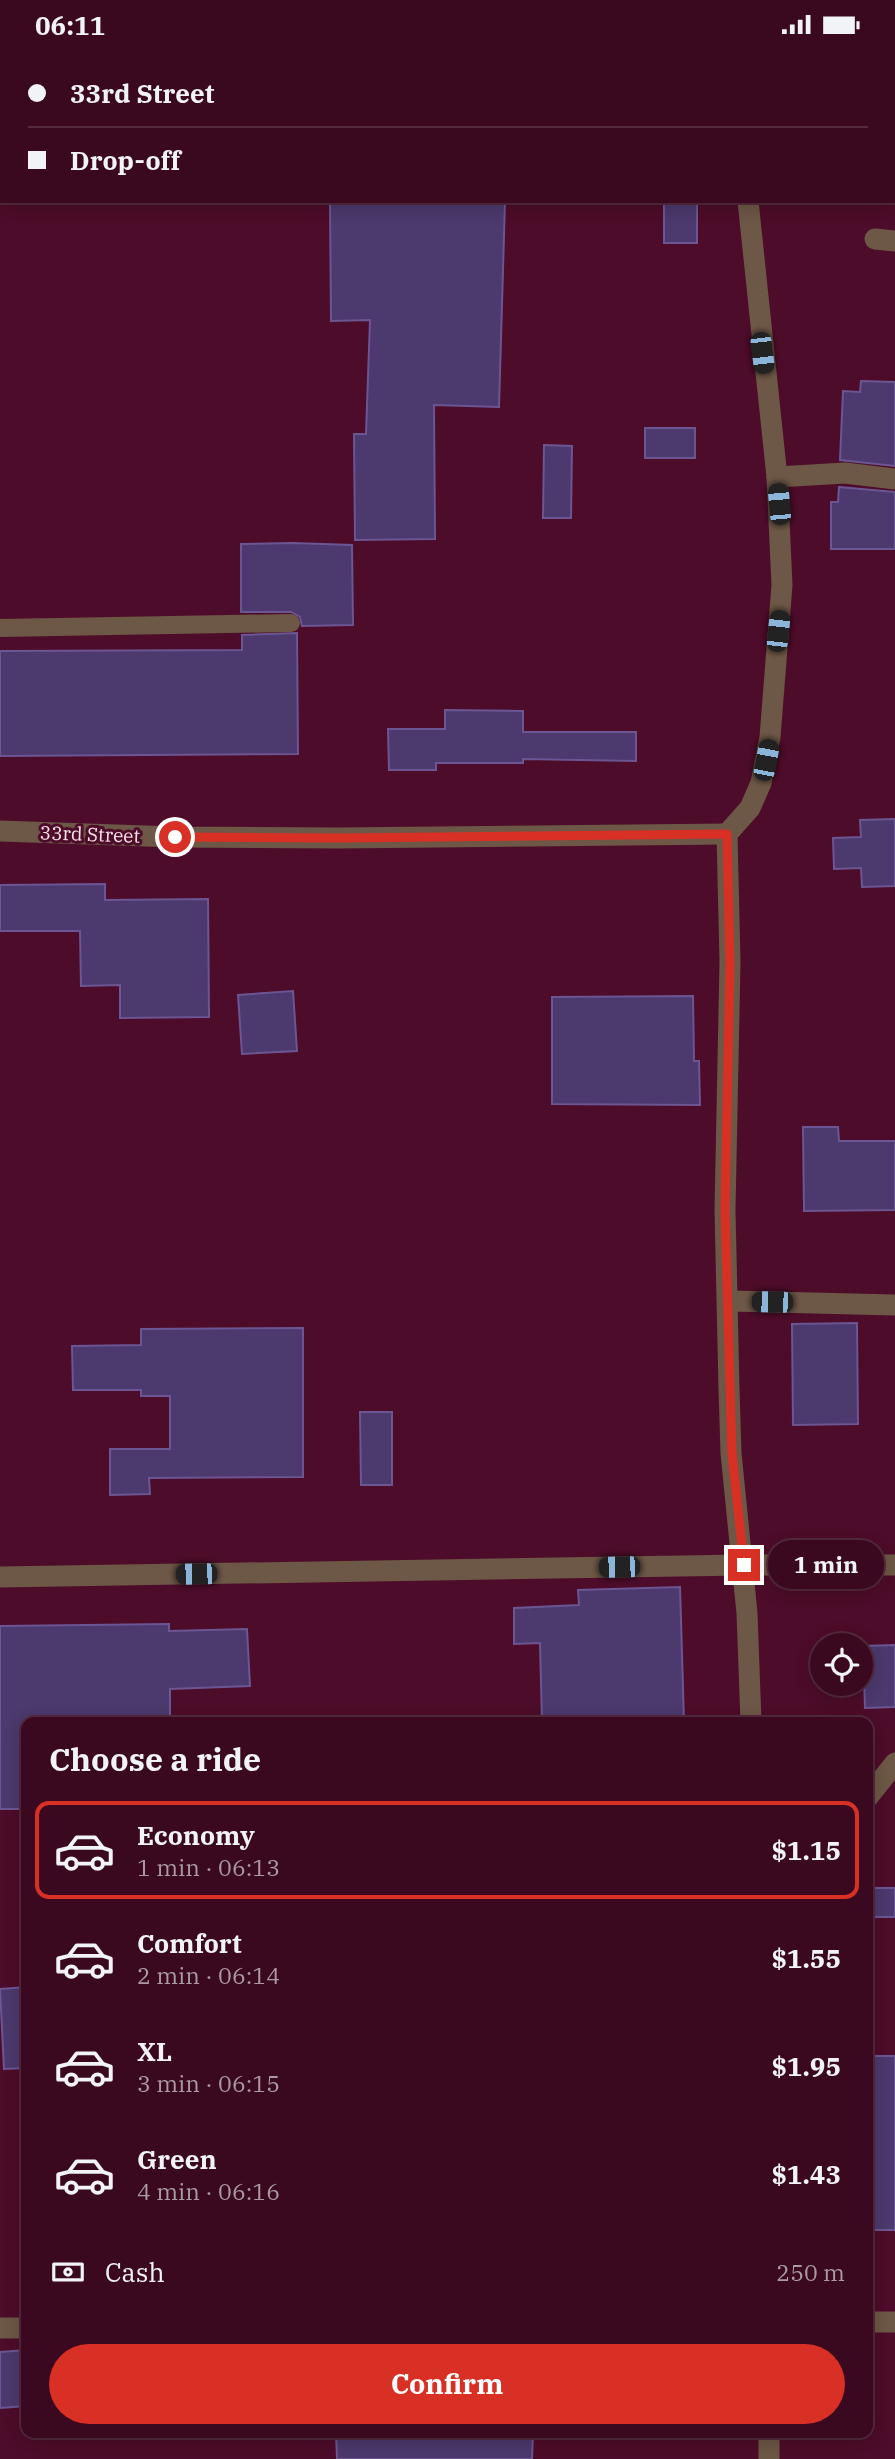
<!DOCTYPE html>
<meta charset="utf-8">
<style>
body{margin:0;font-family:"IBM Plex Serif",serif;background:#411228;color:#f1f3f6;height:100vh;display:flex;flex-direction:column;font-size:26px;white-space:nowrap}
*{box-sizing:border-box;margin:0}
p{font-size:23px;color:#ab9aa4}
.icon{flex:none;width:38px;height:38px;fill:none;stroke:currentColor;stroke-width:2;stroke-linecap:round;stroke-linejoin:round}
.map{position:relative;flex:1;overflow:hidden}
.details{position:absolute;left:21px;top:1668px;width:852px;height:721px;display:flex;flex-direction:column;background:#3a091f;border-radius:14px;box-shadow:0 4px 18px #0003,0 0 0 2px #542a3d}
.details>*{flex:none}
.top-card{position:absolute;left:0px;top:0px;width:896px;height:154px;box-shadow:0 4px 18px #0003,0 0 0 2px #542a3d;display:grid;align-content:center;height:154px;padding:0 28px;background:#3a091f}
.tools{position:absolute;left:810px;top:1584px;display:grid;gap:14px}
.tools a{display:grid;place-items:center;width:63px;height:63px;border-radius:50%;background:#3a091f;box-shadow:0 4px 18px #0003,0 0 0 2px #542a3d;font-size:35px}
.end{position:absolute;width:32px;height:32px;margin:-16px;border:9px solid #d93025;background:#fff;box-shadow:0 0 0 4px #fff}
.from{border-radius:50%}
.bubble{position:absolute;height:49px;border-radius:24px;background:#3a091f;box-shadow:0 4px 18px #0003,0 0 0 2px #542a3d;font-size:23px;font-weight:700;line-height:49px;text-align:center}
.car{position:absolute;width:21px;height:42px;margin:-21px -10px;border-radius:9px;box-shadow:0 0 5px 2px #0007;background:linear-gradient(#222 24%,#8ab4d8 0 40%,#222 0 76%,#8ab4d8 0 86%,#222 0)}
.top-card b{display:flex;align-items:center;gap:24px;height:66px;font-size:26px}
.top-card b+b{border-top:2px solid #542a3d}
.top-card i{width:18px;height:18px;background:#f1f3f6}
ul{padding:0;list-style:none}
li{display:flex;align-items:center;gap:21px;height:98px;margin:0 14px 10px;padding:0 14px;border:4px solid transparent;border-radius:14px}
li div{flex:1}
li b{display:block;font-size:26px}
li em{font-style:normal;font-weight:700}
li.current{border-color:#d93025}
li>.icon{width:63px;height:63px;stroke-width:1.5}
h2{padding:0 28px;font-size:32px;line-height:84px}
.pay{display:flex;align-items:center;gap:18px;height:77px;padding:0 28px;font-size:26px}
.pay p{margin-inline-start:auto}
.cta{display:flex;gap:14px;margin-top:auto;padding:14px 28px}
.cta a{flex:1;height:80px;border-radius:42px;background:#d93025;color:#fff;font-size:28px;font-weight:700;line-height:80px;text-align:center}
.status{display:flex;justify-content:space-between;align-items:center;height:49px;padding:0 35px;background:#3a091f;direction:ltr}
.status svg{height:19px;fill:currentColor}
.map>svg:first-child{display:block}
</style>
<div class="status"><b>06:11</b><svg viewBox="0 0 49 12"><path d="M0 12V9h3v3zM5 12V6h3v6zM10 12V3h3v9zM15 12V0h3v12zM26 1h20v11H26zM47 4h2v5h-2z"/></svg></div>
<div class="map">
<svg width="895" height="2410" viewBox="0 0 895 2410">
<rect width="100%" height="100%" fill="#4d0c29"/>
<!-- building -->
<g fill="#4c396d" stroke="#6b5693" stroke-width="2">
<polygon points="330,152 505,152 499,358 434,356 435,490 355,491 354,385 366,385 370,271 331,272"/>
<rect x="664" y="152" width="33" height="42"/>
<polygon points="861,332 895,333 895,417 840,411 843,342 860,343"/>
<rect x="645" y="379" width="50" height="30"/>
<polygon points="544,396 572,397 571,469 543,469"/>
<polygon points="839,438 895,443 895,500 831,500 831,453 838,453"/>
<polygon points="293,494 352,496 353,576 302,577 300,568 291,563 241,563 241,495"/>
<polygon points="297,584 298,705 0,707 0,602 242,601 242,586"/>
<polygon points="445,661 523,662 523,683 636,683 636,712 523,710 523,714 436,714 436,721 389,721 388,680 445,680"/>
<polygon points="895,770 895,837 862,838 861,819 834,820 833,789 861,788 860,771"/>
<polygon points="105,835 105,851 208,850 209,968 120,969 120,936 81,937 80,882 0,882 0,836"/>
<polygon points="293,942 297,1002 242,1005 238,946"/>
<polygon points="693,947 694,1012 699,1012 700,1056 552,1055 552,948"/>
<polygon points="803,1078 838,1078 839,1092 895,1092 895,1161 804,1162"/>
<polygon points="857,1274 858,1375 793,1376 792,1275"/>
<polygon points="303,1279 303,1428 149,1429 150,1445 110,1446 110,1400 170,1400 170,1347 141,1347 141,1341 73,1341 72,1297 141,1296 141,1280"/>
<polygon points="360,1363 392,1363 392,1436 361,1436"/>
<polygon points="680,1538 684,1673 542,1673 540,1594 514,1595 514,1559 579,1556 578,1541"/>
<polygon points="169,1575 169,1582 247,1580 250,1637 170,1640 170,1673 26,1673 26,1760 0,1760 0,1577"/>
<polygon points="895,1596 895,1658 865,1659 863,1597"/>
<rect x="868" y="1839" width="27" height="29"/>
<polygon points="26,1938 26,2019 4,2020 0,1940"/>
<rect x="868" y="2007" width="27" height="174"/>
<polygon points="26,2301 26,2357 0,2359 0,2303"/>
<polygon points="336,2384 533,2384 532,2410 337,2410"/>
</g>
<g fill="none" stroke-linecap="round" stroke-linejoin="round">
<!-- lane -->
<g stroke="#6d5746" stroke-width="18">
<polyline points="237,0 237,2"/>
<polyline points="0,579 291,574"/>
</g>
<!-- street -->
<g stroke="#6d5746" stroke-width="21">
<polyline points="740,2 740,0"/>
<polyline points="0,21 2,21"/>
<polyline points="748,152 777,428"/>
<polyline points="875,190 895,192"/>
<polyline points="0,782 175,788 339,789 727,785"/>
<polyline points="728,1252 895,1256"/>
<polyline points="0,1528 744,1516 895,1516"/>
<polyline points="751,1673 747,1564 731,1404 729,1340 725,1161 730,913 727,785 750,759 761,734 770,688 782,536 777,428 845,424 895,430"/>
<polyline points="868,1748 895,1714"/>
<polyline points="868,2273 895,2273"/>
<polyline points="0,2279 26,2279"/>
<polyline points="769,2384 769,2410"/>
</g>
</g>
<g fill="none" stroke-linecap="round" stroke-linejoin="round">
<!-- route -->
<polyline stroke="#d93025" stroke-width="9" points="175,788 339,789 727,785 730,914 725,1161 732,1404 744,1516"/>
</g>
<g text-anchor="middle" stroke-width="6" stroke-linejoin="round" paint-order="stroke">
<!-- street labels -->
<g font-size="19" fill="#fde3ea" stroke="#4d0c29">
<text transform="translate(90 785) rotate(2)" y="7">33rd Street</text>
</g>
</g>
</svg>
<div class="tools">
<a><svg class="icon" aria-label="locate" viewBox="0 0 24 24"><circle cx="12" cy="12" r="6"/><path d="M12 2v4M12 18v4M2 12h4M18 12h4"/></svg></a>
</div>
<i class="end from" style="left:175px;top:788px"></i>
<i class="end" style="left:744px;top:1516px"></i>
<div class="bubble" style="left:768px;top:1491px;width:116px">1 min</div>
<i class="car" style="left:762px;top:304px;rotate:173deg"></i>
<i class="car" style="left:779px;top:455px;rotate:355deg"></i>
<i class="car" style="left:778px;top:582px;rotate:6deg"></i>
<i class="car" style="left:766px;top:711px;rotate:11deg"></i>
<i class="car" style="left:772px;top:1253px;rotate:271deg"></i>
<i class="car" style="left:619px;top:1518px;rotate:269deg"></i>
<i class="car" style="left:196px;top:1525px;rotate:269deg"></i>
<div class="top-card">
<b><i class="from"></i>33rd Street</b>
<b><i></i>Drop-off</b>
</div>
<section class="details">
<h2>Choose a ride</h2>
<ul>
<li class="current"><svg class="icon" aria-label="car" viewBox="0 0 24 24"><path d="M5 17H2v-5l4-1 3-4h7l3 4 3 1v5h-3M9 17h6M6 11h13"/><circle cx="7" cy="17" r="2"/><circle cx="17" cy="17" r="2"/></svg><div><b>Economy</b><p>1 min · 06:13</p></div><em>$1.15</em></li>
<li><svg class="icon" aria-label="car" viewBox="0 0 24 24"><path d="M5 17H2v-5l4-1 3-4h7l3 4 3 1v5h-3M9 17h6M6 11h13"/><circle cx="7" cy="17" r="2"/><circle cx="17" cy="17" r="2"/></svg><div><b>Comfort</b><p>2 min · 06:14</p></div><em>$1.55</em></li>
<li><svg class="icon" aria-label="car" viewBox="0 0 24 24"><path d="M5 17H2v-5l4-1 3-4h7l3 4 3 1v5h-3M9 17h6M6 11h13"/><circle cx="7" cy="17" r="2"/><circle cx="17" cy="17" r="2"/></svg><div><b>XL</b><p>3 min · 06:15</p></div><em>$1.95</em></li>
<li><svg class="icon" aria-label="car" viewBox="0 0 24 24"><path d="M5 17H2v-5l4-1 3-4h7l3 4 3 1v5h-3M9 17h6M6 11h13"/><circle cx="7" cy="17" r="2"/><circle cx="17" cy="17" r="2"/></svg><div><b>Green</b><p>4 min · 06:16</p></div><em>$1.43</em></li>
</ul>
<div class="pay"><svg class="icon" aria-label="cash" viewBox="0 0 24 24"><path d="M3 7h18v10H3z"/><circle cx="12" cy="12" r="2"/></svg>Cash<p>250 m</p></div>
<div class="cta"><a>Confirm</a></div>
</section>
</div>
